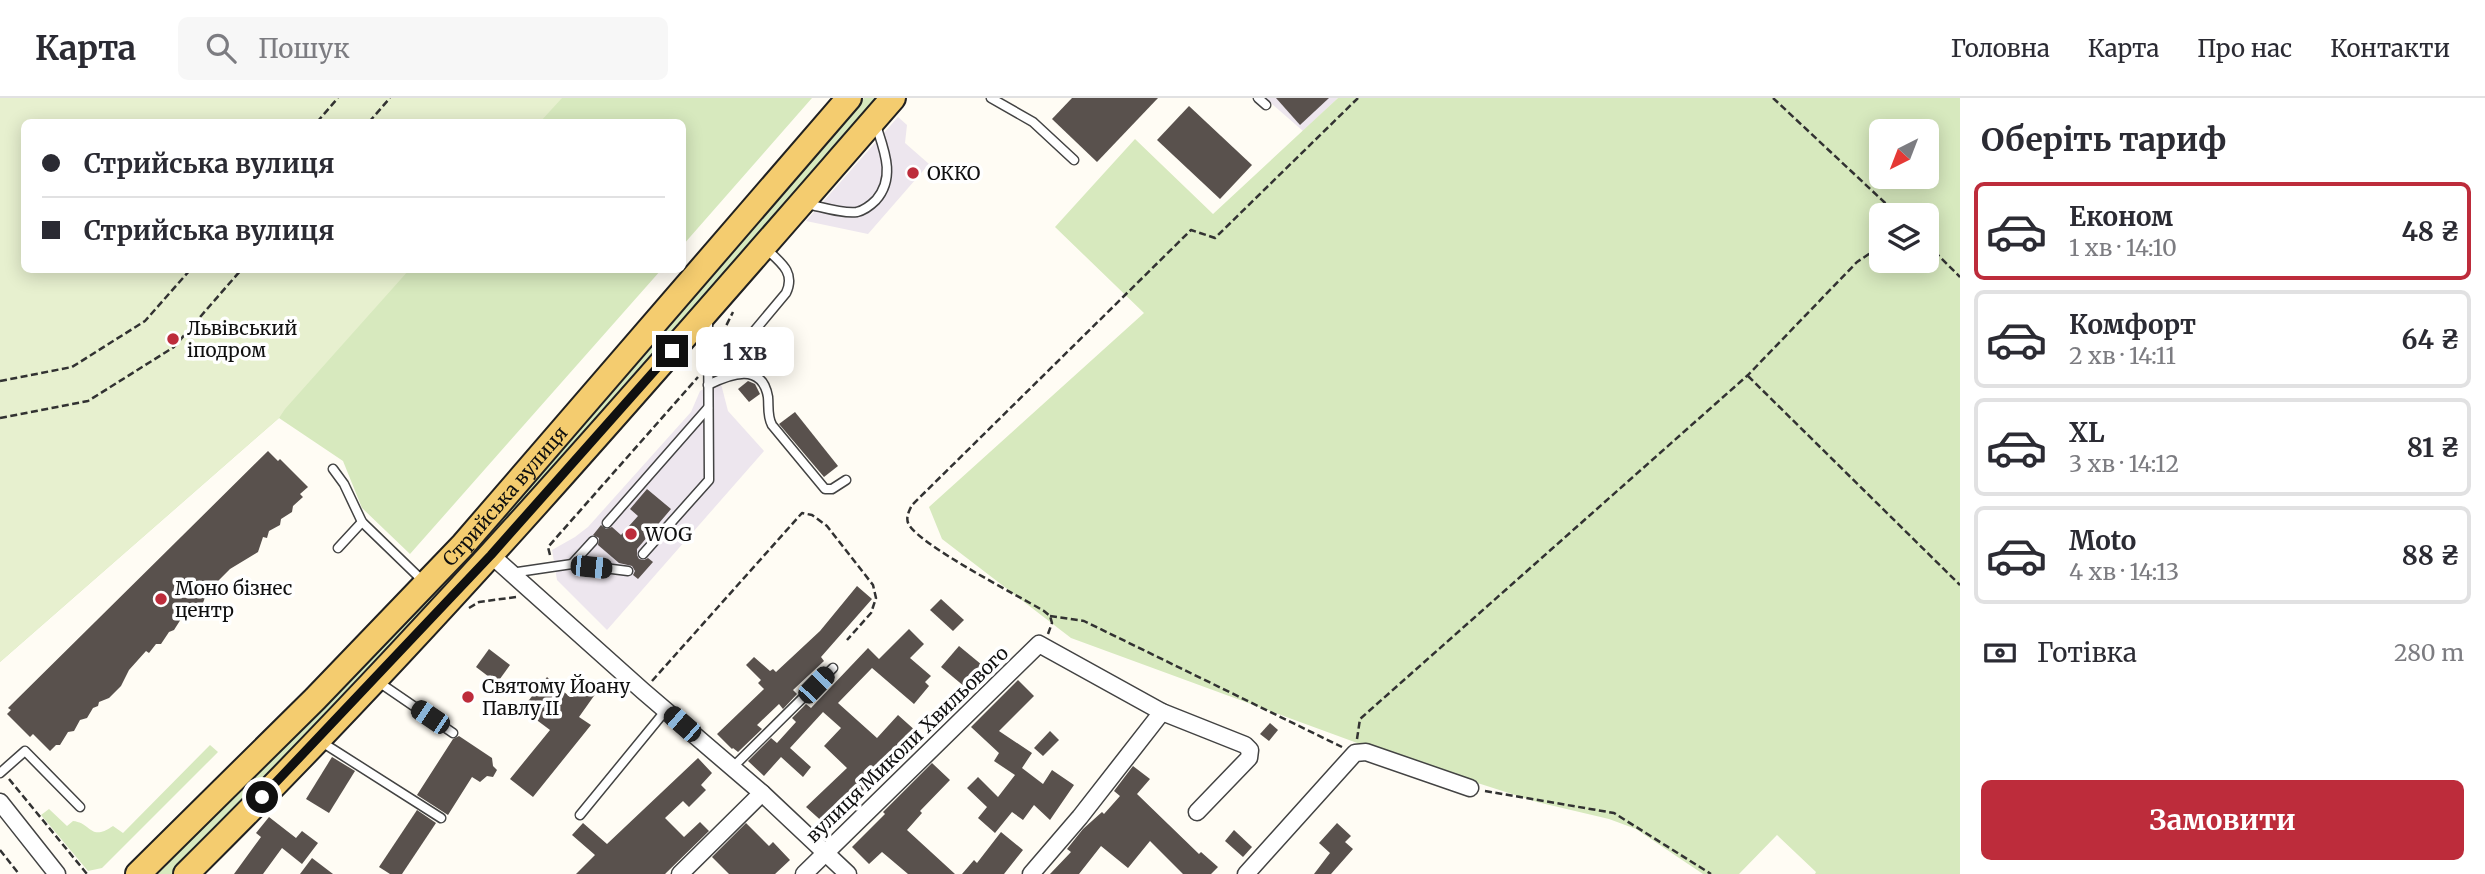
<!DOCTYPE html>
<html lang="uk">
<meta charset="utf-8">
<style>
body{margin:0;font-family:Merriweather,serif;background:#f7f7f7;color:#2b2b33;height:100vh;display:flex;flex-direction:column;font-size:26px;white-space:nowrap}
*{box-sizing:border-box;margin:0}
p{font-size:23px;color:#7c7c81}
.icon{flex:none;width:38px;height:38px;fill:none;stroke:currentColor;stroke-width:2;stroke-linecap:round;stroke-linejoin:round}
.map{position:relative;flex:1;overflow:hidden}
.sheet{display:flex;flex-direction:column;background:#fff;width:525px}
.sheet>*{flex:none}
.banner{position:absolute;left:21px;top:21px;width:665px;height:154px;border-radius:10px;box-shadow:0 4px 18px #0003;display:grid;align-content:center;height:154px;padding:0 21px;background:#fff}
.needle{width:46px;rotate:222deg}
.fabs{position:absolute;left:1869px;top:21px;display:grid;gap:14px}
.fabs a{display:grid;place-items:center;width:70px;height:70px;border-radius:10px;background:#fff;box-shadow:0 4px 18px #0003;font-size:35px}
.end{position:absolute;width:32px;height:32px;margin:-16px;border:9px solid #101010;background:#fff;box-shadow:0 0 0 4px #fff}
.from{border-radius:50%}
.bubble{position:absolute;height:49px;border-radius:10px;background:#fff;box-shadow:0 4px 18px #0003;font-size:23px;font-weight:700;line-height:49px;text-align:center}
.car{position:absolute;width:21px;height:42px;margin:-21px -10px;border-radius:9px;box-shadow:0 0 5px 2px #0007;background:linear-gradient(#222 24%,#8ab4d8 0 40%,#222 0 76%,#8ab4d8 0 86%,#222 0)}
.banner b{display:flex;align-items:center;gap:24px;height:66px;font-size:26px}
.banner b+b{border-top:2px solid #e1e1e2}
.banner i{width:18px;height:18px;background:#2b2b33}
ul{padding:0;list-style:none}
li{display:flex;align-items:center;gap:21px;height:98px;margin:0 14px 10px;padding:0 7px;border:4px solid #e1e1e2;border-radius:10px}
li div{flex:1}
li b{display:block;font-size:26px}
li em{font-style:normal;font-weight:700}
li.on{border-color:#bd2c3b}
li>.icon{width:63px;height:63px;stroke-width:1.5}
h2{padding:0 21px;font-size:32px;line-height:84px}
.pay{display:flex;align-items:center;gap:18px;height:77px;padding:0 21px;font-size:26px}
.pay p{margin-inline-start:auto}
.primary-button{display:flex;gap:14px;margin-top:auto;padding:14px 21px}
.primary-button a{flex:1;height:80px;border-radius:10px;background:#bd2c3b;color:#fff;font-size:28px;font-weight:700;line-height:80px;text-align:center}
header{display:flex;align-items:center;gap:42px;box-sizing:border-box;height:98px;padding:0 35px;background:#fff;border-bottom:2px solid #e1e1e2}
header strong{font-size:33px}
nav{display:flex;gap:38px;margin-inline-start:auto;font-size:24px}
.search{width:490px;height:63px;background:#f7f7f7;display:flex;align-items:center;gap:18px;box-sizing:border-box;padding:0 24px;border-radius:10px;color:#7c7c81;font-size:26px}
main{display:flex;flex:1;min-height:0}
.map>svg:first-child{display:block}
</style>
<header>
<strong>Карта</strong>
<div class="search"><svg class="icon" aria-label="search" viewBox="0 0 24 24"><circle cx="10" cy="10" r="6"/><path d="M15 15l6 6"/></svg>Пошук</div>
<nav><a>Головна</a><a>Карта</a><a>Про нас</a><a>Контакти</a></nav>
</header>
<main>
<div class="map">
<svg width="1960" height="776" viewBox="0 0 1960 776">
<rect width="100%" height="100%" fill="#fffcf4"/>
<!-- industrial -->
<g fill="#ede6ee">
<polygon points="1265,0 1338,0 1303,33"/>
<polygon points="898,19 907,27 905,45 929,66 868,136 806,123"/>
<polygon points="720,282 728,313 764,353 607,532 557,482 552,452 575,439 588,429 691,314 700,293"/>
</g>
<!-- green -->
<g fill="#d7e9be" fill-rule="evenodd">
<polygon points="438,0 812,0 683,147 682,24 416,24"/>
<polygon points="864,0 880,0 483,454 331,617 172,776 157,776 324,610 475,447"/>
<path d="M 1338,0 L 1960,0 L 1960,776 L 1815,776 L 1816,774 L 1777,737 L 1739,776 L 1703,776 L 1636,731 L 1609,721 L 1537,704 L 1390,657 L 1071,540 L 942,441 L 929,409 L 1144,215 L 1055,129 L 1135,41 L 1213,116 ZM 1881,33 L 1927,33 L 1927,79 L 1881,79 ZM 1881,117 L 1927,117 L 1927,163 L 1881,163 Z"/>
<polygon points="285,172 661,172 410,456 362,410 343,363 279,320 0,564 0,358"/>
<path d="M 210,647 L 218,654 L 102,770 L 88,773 L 41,717 L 49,711 L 67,728 L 73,723 C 92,725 90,744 113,728 L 123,735 Z"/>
</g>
<!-- pitch -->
<polygon fill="#e7f0cf" points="0,0 562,0 540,24 24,24 24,172 409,172 285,311 279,320 0,564"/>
<!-- building -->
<g fill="#59514d">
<polygon points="1072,0 1158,0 1097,64 1052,21"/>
<polygon points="1276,0 1329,0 1300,27"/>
<polygon points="1189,8 1252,67 1220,101 1157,42"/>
<polygon points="748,283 755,286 760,296 749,304 738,291"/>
<polygon points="795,314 838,368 824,379 779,326"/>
<polygon points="268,353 278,363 280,361 308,389 300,396 303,399 293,408 292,414 281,421 280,427 269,433 267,440 263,439 258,454 230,471 218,483 217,490 206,496 203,505 193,509 187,520 181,521 174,532 169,534 161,546 156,546 149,555 146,553 129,572 121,588 109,600 99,604 98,608 93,610 87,620 80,622 74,633 68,634 60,647 56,647 50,653 33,636 30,639 7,616 11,612 8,610"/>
<polygon points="647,391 671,411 637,451 637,457 639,461 644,462 648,460 653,464 638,481 633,477 635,473 632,468 619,465 598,447 599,440 593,437 601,427 606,431 612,429 621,437 638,418 630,411"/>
<polygon points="857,488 872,501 821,559 824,563 793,592 797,596 783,611 779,606 757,627 762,631 738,654 733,650 732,651 717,636 764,591 758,585 761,582 746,567 754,559 770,573 773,571 776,574 820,533"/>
<polygon points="941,501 964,522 953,533 930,512"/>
<polygon points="909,531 924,546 910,560 931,578 925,584 929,588 914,606 872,570 838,605 877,640 898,617 917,634 857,701 854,698 826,727 806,709 847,670 824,648 841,630 823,614 790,650 811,669 803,679 781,659 764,678 748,663 771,640 777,645 796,624 792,620 806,606 811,610 868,550 879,561"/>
<polygon points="959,548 982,567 965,589 941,569"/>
<polygon points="489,551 510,567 497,585 476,569"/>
<polygon points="547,579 570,599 573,599 583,585 596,595 579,619 591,627 533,699 510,681 550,632 522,611"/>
<polygon points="1018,582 1034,598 999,633 1032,655 1022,670 1043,686 1052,672 1074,687 1050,722 1034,707 1023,722 1012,714 995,735 978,720 987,709 967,690 978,679 998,699 1015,677 994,663 999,655 971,629"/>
<polygon points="1270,625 1278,632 1269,643 1260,636"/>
<polygon points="1050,633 1059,642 1043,658 1034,650"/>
<polygon points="459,638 492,660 493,668 497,672 493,679 487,678 480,684 472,679 448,717 417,697 453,641"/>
<polygon points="332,659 355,673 329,715 306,701"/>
<polygon points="698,660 712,675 701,687 706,692 689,709 683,703 665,720 684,739 700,724 709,733 665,776 576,776 595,757 572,737 583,725 607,746"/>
<polygon points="932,665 950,682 920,713 922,715 907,732 955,776 908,776 882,754 869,766 852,749 885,716 883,714"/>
<polygon points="1133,668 1150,681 1137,696 1199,756 1201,754 1218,769 1211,776 1183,776 1150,743 1128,770 1101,748 1079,776 1050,776 1071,754 1067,751 1083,731 1102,714 1104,716 1120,698 1114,693"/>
<polygon points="417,712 436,725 402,776 390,776 379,769"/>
<polygon points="269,719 296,740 302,733 318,745 302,766 282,750 263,776 234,776 261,739 256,735"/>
<polygon points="746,725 769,748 773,744 790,762 775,776 729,776 712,759"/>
<polygon points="1337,725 1351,738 1345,744 1353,751 1331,776 1314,776 1330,755 1319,745"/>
<polygon points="1234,732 1252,749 1243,759 1225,743"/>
<polygon points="1001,734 1023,752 1004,776 962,776 974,762 977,765"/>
<polygon points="312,760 333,776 300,776"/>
</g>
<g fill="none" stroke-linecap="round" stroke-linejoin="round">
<!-- service casing -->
<g stroke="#434343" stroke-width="11">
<g id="service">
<polyline points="991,0 1033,24 1074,62"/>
<polyline points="1258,0 1266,7"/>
<path d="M 807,106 C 822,109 843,116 857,114 C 865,112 871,107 876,102 C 896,79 884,52 876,27"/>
<path d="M 751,275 L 745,251 L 745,244 L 786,195 C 796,174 780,164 765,150"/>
<path d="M 708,287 C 730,276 762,264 768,299 C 769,309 767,318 772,327 L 825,391 L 832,391 L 846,382"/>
<polyline points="333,371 344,386 362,424 424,484"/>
<polyline points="607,425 708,310"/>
<polyline points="338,450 362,424"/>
<polyline points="643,456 709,382 708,221"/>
<polyline points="572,466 593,443"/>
<polyline points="511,475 572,466 628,473"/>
<polyline points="377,583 453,635"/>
<polyline points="320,643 441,720"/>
<polyline points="732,670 833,570"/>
<polyline points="0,675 25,653 80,709"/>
<polyline points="580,717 666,612"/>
</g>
</g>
<!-- minor casing -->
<g stroke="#434343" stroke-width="19">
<g id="minor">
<polyline points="491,457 643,593 762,695 848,776"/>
<polyline points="0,704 57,776"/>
<polyline points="680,776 762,695"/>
<polyline points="804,776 1039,546 1162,614 1245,647 1250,652 1249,660 1197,714"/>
<polyline points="1031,776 1080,719 1162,614"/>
<polyline points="1246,776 1355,655 1366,654 1470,690"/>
</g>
</g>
<!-- primary casing -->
<g stroke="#212121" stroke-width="28">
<g id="primary">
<path id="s1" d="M 138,776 L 315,601 L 463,447 L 849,0"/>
<path d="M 186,776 C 435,530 663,264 893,0"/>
</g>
</g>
<!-- path -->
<g stroke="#323232" stroke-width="2.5" stroke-dasharray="7 3.5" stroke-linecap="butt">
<polyline points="1773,0 1898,117"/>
<polyline points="317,24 338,0"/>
<polyline points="369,24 390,0"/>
<polyline points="1927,146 1960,179"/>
<polyline points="720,247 725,230 733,214"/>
<polyline points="1748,278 1960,487"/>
<polyline points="0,283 72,269 145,223 190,172"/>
<polyline points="0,320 88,303 174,249 241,172"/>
<polyline points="550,457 548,449 698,279"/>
<polyline points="469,510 479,504 516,499"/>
<polyline points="1050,518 1084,523 1342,649"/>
<path d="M 1048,536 L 1052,525 L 1050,518 L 1044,513 C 1017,497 923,449 909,427 C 905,420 909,413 912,407 L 1191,132 L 1215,140 L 1358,0"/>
<polyline points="652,583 802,415 812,417 827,428 873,487 876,500 871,515 847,542"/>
<polyline points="1357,641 1360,621 1748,277 1857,164 1881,148"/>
<polyline points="9,681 87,776"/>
<polyline points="1485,693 1614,715 1711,776"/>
<polyline points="0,752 19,776"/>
</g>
<!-- service -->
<use href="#service" stroke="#fff" stroke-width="8"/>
<!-- minor -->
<use href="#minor" stroke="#fff" stroke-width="16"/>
<!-- primary -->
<use href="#primary" stroke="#f4cc6f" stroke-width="24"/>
</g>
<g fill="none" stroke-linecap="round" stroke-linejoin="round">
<!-- route -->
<polyline stroke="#101010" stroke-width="9" points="262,699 491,457 672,253"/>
</g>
<!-- markers -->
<g fill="#bd2c3b" stroke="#fff" stroke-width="2.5">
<circle cx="913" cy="75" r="7"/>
<circle cx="173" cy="241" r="7"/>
<circle cx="631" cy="436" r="7"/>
<circle cx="161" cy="501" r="7"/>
<circle cx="468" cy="599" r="7"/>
</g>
<g text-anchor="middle" stroke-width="7" stroke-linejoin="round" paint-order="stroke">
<!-- poi labels -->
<g font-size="19" fill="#101010" stroke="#fff" text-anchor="start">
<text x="927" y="82">ОККО</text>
<text x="187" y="237">Львівський<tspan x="187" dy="22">іподром</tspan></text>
<text x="645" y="443">WOG</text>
<text x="175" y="497">Моно бізнес<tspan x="175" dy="22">центр</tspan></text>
<text x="482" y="595">Святому Йоану<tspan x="482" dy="22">Павлу ІІ</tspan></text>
</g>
<!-- street labels -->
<g font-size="19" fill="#101010" stroke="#fff">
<text dy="7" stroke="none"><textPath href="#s1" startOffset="527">Стрийська вулиця</textPath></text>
<text transform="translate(907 646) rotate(-44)" y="7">вулиця Миколи Хвильового</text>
</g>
</g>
</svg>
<div class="fabs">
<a><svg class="needle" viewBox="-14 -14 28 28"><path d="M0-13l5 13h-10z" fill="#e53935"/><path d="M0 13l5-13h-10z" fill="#7c7c81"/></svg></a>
<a><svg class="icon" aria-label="layers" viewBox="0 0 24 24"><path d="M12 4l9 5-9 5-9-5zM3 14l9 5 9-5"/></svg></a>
</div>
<i class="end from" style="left:262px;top:699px"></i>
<i class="end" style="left:672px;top:253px"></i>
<div class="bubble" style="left:696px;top:229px;width:98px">1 хв</div>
<i class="car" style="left:591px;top:469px;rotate:96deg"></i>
<i class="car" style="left:816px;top:587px;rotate:44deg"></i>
<i class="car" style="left:430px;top:619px;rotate:304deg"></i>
<i class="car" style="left:682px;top:626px;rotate:311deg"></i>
<div class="banner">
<b><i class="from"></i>Стрийська вулиця</b>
<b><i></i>Стрийська вулиця</b>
</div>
</div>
<section class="sheet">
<h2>Оберіть тариф</h2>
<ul>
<li class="on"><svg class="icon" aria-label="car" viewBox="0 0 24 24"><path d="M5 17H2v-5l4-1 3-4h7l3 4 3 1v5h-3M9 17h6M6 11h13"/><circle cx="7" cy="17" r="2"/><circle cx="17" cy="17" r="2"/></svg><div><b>Економ</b><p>1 хв · 14:10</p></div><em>48 ₴</em></li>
<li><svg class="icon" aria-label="car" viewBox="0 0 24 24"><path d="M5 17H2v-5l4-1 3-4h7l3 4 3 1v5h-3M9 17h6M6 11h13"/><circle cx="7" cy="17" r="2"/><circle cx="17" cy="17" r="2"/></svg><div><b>Комфорт</b><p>2 хв · 14:11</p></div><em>64 ₴</em></li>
<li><svg class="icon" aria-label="car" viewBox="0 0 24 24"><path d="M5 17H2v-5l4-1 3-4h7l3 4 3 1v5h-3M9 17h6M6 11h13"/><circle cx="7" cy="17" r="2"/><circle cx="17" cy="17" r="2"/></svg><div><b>XL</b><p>3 хв · 14:12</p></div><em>81 ₴</em></li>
<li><svg class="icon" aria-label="car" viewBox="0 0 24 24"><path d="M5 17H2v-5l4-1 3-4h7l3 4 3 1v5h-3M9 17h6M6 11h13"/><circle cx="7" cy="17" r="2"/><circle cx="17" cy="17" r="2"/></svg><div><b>Moto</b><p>4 хв · 14:13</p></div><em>88 ₴</em></li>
</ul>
<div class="pay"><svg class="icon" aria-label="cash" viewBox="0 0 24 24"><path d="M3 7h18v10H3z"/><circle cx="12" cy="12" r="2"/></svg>Готівка<p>280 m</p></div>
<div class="primary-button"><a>Замовити</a></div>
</section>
</main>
